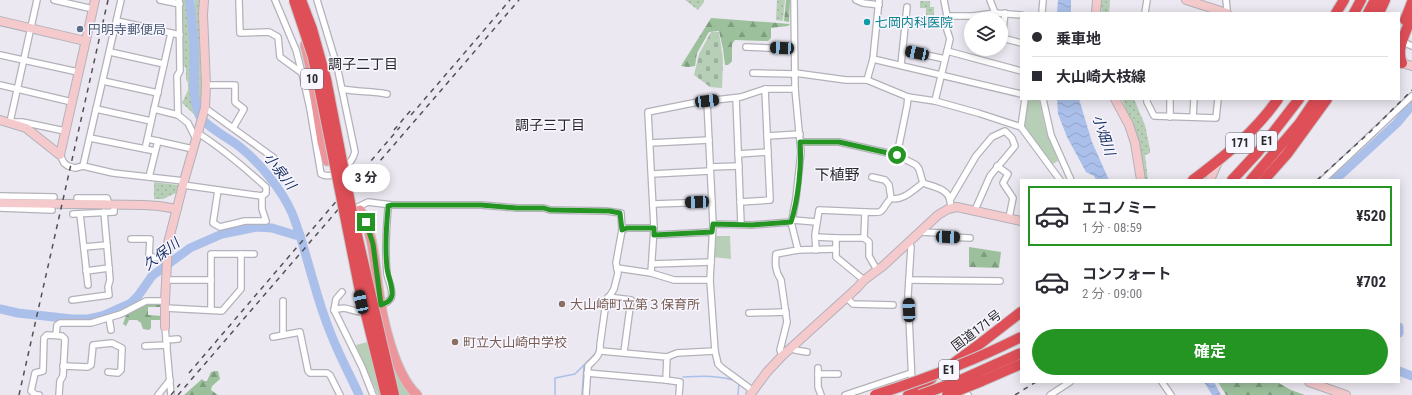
<!DOCTYPE html>
<html lang="ja">
<meta charset="utf-8">
<style>
body{margin:0;font-family:"Roboto Condensed","Noto Sans JP",sans-serif;background:#f7f7f7;color:#2b2b33;height:100vh;display:flex;flex-direction:column;font-size:15px;white-space:nowrap}
*{box-sizing:border-box;margin:0}
p{font-size:13px;color:#7c7c81}
.icon{flex:none;width:22px;height:22px;fill:none;stroke:currentColor;stroke-width:2;stroke-linecap:round;stroke-linejoin:round}
.map{position:relative;flex:1;overflow:hidden}
.drawer{position:absolute;left:1020px;top:179px;width:380px;height:204px;display:flex;flex-direction:column;background:#fff;border-radius:0px;box-shadow:0 2px 10px #0003}
.drawer>*{flex:none}
.hud{position:absolute;left:1020px;top:12px;width:380px;height:88px;border-radius:0px;box-shadow:0 2px 10px #0003;display:grid;align-content:center;height:88px;padding:0 12px;background:#fff}
.tools{position:absolute;left:964px;top:12px;display:grid;gap:8px}
.tools a{display:grid;place-items:center;width:44px;height:44px;border-radius:50%;background:#fff;box-shadow:0 2px 10px #0003;font-size:20px}
.end{position:absolute;width:18px;height:18px;margin:-9px;border:5px solid #249522;background:#fff;box-shadow:0 0 0 2px #fff}
.from{border-radius:50%}
.bubble{position:absolute;height:28px;border-radius:14px;background:#fff;box-shadow:0 2px 10px #0003;font-size:13px;font-weight:700;line-height:28px;text-align:center}
.car{position:absolute;width:12px;height:24px;margin:-12px -6px;border-radius:5px;box-shadow:0 0 3px 1px #0007;background:linear-gradient(#222 24%,#8ab4d8 0 40%,#222 0 76%,#8ab4d8 0 86%,#222 0)}
.hud b{display:flex;align-items:center;gap:14px;height:38px;font-size:15px}
.hud b+b{border-top:1px solid #e1e1e2}
.hud i{width:10px;height:10px;background:#2b2b33}
ul{padding:7px 0 0;list-style:none}
li{display:flex;align-items:center;gap:12px;height:60px;margin:0 8px 6px;padding:0 4px;border:2px solid transparent;border-radius:0px}
li div{flex:1}
li b{display:block;font-size:15px}
li em{font-style:normal;font-weight:700}
li.current{border-color:#249522}
li>.icon{width:36px;height:36px;stroke-width:1.5}
.primary-button{display:flex;gap:8px;margin-top:auto;padding:8px 12px}
.primary-button a{flex:1;height:46px;border-radius:24px;background:#249522;color:#fff;font-size:16px;font-weight:700;line-height:46px;text-align:center}
.map>svg:first-child{display:block}
</style>
<div class="map">
<svg width="1412" height="395" viewBox="0 0 1412 395">
<defs>
<pattern id="grass-dots" width="8" height="8" patternUnits="userSpaceOnUse"><rect width="8" height="8" fill="#b7cfb7"/><path d="M2 2h.1M6 6h.1" fill="none" stroke="#9db29e" stroke-width="1.8" stroke-linecap="round"/></pattern>
<pattern id="forest-firs" width="22" height="20" patternUnits="userSpaceOnUse"><rect width="22" height="20" fill="#9cc09c"/><path d="M5 1l3.5 6h-7zM16 11l3.5 6h-7z" fill="#7f9c7f"/></pattern>
<pattern id="cemetery-stones" width="16" height="16" patternUnits="userSpaceOnUse"><rect width="16" height="16" fill="#b7cfb7"/><path d="M2 7V4a2 2 0 0 1 4 0v3zM10 15v-3a2 2 0 0 1 4 0v3z" fill="#9db29e"/></pattern>
<pattern id="water-waves" width="16" height="10" patternUnits="userSpaceOnUse"><rect width="16" height="10" fill="#aabfe9"/><path d="M0 5q4-4 8 0t8 0" fill="none" stroke="#92a4c8"/></pattern>
</defs>
<rect width="100%" height="100%" fill="#ebe8f1"/>
<!-- grass -->
<g fill="url(#grass-dots)">
<polygon points="181,0 188,0 190,15 192,99 196,116 182,103 188,90 188,83 186,79 186,69 183,64"/>
<polygon points="195,0 200,0 199,26 202,105 198,104 198,94 195,30"/>
<polygon points="685,0 704,0 704,2 698,10"/>
<polygon points="777,0 785,0 783,21 776,20"/>
<polygon points="1100,0 1110,0 1109,13 1102,13"/>
<polygon points="920,1 930,1 930,7 934,7 934,15 926,15 926,8 920,8"/>
<rect x="921" y="17" width="12" height="9"/>
<polygon points="1122,99 1134,99 1145,125 1150,149 1150,153 1145,155 1148,180 1145,180 1138,142"/>
<polygon points="154,182 178,185 176,193 163,199 154,199"/>
</g>
<!-- forest -->
<g fill="url(#forest-firs)">
<polygon points="786,0 790,0 789,22 784,21"/>
<polygon points="711,18 790,24 788,26 771,28 771,38 768,41 735,40 732,44 732,61 728,65 725,65 723,49 719,31 709,32 697,53 695,66 688,67 681,66"/>
<polygon points="969,247 1001,252 999,268 969,267"/>
<polygon points="153,303 160,304 161,306 160,307 148,307 148,315 162,316 161,320 151,320 151,328 149,330 143,329 141,323 137,320 129,320 126,326 123,324 126,315 138,308"/>
<polygon points="215,371 218,371 220,379 212,386 211,390 218,395 184,395 202,379 204,381 207,381 211,372"/>
<polygon points="1218,382 1277,382 1291,390 1305,395 1226,395"/>
</g>
<!-- cemetery -->
<polygon fill="url(#cemetery-stones)" points="711,32 719,32 723,59 722,88 710,87 694,75 699,54"/>
<!-- park -->
<g fill="#b7cfb7">
<polygon points="1026,99 1039,99 1045,127 1058,161 1051,165 1023,125"/>
<polygon points="714,236 730,236 731,259 713,257"/>
<polygon points="382,338 393,365 411,395 378,395 356,345"/>
</g>
<!-- water -->
<g fill="url(#water-waves)">
<polygon points="1058,0 1071,0 1071,13 1057,13"/>
<polygon points="1057,99 1079,99 1092,142 1109,180 1096,180 1094,176 1086,172 1067,137 1058,114"/>
<polygon points="1204,382 1214,382 1221,395 1212,395"/>
</g>
<g fill="none" stroke-linecap="round" stroke-linejoin="round">
<!-- stream -->
<g stroke="#aabfe9" stroke-width="1.5">
<path d="M 683,377 C 701,376 721,375 739,382 L 738,395"/>
<polyline points="555,395 555,378 575,374 584,365"/>
<polyline points="582,395 584,365 596,353"/>
</g>
<!-- river -->
<g stroke="#aabfe9" stroke-width="9">
<path d="M 190,0 C 191,15 193,30 194,45 C 195,68 191,94 199,115 C 203,124 231,140 240,147 C 259,162 282,190 292,213 C 301,235 306,257 313,280 C 318,298 324,317 331,334 C 339,355 350,375 359,395"/>
<polyline points="1335,180 1397,123 1412,105"/>
<polyline points="0,309 18,313 72,319 88,319 102,316 131,303 138,296 152,276 190,248 222,234 257,227 272,228 295,235 300,235"/>
<polyline points="1399,327 1399,333"/>
<polyline points="1399,371 1412,376"/>
</g>
<!-- street casing -->
<g stroke="#b3b1b9" stroke-width="8">
<g id="street">
<polyline points="37,0 10,122 22,122 65,131"/>
<polyline points="54,0 93,9"/>
<polyline points="160,0 180,4"/>
<polyline points="179,0 180,71 177,76 178,115 188,123 196,139"/>
<polyline points="239,0 240,33 269,32 278,37 280,57 302,73"/>
<path d="M 275,0 L 296,50 L 302,73 L 310,109 L 321,174 C 334,181 352,164 355,152 L 337,66 L 317,0"/>
<polyline points="856,0 863,3 879,5"/>
<polyline points="990,0 995,13"/>
<polyline points="1226,0 1227,9"/>
<polyline points="1005,13 1002,38 1021,43"/>
<polyline points="1042,13 1043,0"/>
<polyline points="1145,13 1147,0"/>
<polyline points="947,16 973,16 995,13 1021,15"/>
<polyline points="117,21 180,35"/>
<polyline points="1403,42 1412,46"/>
<polyline points="746,47 794,49"/>
<polyline points="903,50 945,59"/>
<polyline points="947,51 1021,71"/>
<polyline points="110,52 164,64"/>
<polyline points="0,55 78,72"/>
<polyline points="873,59 1021,94"/>
<polyline points="901,65 907,7"/>
<polyline points="753,73 795,74"/>
<polyline points="795,73 846,80 867,80 908,97 935,101 978,113 1021,127"/>
<polyline points="867,80 873,59 879,0"/>
<polyline points="103,81 158,93"/>
<polyline points="0,85 72,102"/>
<polyline points="206,85 235,85 235,102 244,109 233,128"/>
<path d="M 342,89 C 357,92 372,91 387,94"/>
<polyline points="736,98 741,224"/>
<polyline points="1025,99 1021,127 1060,180"/>
<polyline points="1043,99 1051,135 1071,180"/>
<polyline points="1147,99 1147,102 1154,116 1216,118 1218,99"/>
<polyline points="707,101 713,224 710,280 715,351 718,364 722,368 748,387 753,392"/>
<polyline points="935,101 950,39 947,30 947,16 944,0"/>
<polyline points="205,108 274,158"/>
<polyline points="96,109 151,121"/>
<polyline points="154,109 178,115"/>
<polyline points="1170,117 1170,99"/>
<polyline points="1193,117 1194,99"/>
<polyline points="767,136 800,134"/>
<polyline points="90,138 155,151"/>
<polyline points="148,139 193,149"/>
<polyline points="800,142 839,142 897,155 916,165 919,169 923,183"/>
<polyline points="650,143 709,140"/>
<polyline points="145,149 171,33"/>
<polyline points="738,154 768,152"/>
<polyline points="60,155 64,163 68,166 75,168 83,166 113,173 184,181"/>
<polyline points="897,155 907,106 908,97"/>
<polyline points="83,166 121,0"/>
<polyline points="997,166 1008,174 1003,183 1013,198 1009,218"/>
<polyline points="710,167 739,166"/>
<polyline points="652,174 710,171"/>
<polyline points="149,177 158,141"/>
<path d="M 872,177 L 885,180 L 889,185 L 891,198 C 902,202 914,189 923,183 C 933,187 947,188 950,200"/>
<polyline points="1323,180 1412,96"/>
<path d="M 183,185 L 262,196 L 266,193 L 266,187 C 244,167 223,149 198,133"/>
<polyline points="218,190 213,223 220,227 245,221 266,221 262,209 262,196"/>
<polyline points="0,196 54,197"/>
<polyline points="77,198 107,198 109,204"/>
<polyline points="740,202 770,200 765,89"/>
<polyline points="653,204 712,202"/>
<polyline points="0,208 52,210"/>
<polyline points="951,208 950,200 976,156 992,137 1005,131 1012,138 1015,146 990,176 975,210"/>
<path d="M 354,209 L 368,202 L 392,205 L 481,205 L 517,208 L 544,208 L 550,210 L 606,211 L 621,213 L 622,230 L 616,263 L 618,273 L 614,289 L 606,302 L 600,345 C 601,355 595,359 588,366 L 586,395"/>
<path d="M 865,212 C 887,213 878,213 891,198"/>
<polyline points="73,214 114,212 114,204"/>
<polyline points="80,214 88,285"/>
<polyline points="792,220 817,222"/>
<polyline points="713,224 752,225 791,222 792,220 796,198 801,152 795,89 794,0"/>
<polyline points="622,230 627,228 654,228"/>
<polyline points="920,232 941,233 948,237 970,238"/>
<polyline points="654,235 712,232"/>
<polyline points="816,237 836,238"/>
<path d="M 131,239 L 150,239 L 149,255 C 153,260 161,257 167,255"/>
<polyline points="909,242 911,247 908,295 912,383"/>
<polyline points="84,247 107,245"/>
<polyline points="798,250 836,249"/>
<polyline points="816,250 815,235 819,210 865,212 864,238"/>
<polyline points="652,264 711,262"/>
<polyline points="617,268 651,273 674,280 710,280"/>
<polyline points="86,271 109,268"/>
<polyline points="651,273 654,228 648,112 698,102 741,97 765,89 795,89"/>
<polyline points="166,280 211,280"/>
<polyline points="864,280 836,257 836,238 864,238 869,242 869,256 877,270"/>
<polyline points="909,280 1000,281"/>
<polyline points="608,297 631,300 624,352"/>
<polyline points="846,297 853,304 893,305"/>
<polyline points="72,300 109,295 108,287 110,280 104,212"/>
<polyline points="283,301 283,335"/>
<path d="M 379,307 C 383,304 388,303 391,298 C 394,290 388,281 387,274 C 385,252 386,231 388,209 L 389,206 L 392,205"/>
<polyline points="165,308 222,311 241,289 241,254"/>
<polyline points="211,310 211,254 254,254"/>
<polyline points="334,310 336,299 342,292"/>
<path d="M 367,311 C 354,315 349,304 334,310 L 362,367 L 373,395"/>
<polyline points="749,313 786,312"/>
<polyline points="109,318 111,330"/>
<polyline points="165,327 171,395"/>
<polyline points="56,335 57,325 60,323 91,323 121,314 146,301 165,301"/>
<polyline points="273,337 300,332 308,371 310,373 327,373 330,375 340,395"/>
<polyline points="166,340 178,339"/>
<polyline points="145,346 167,345"/>
<polyline points="791,347 795,350 807,352"/>
<polyline points="601,351 667,357 666,380 680,382 679,395"/>
<path d="M 782,356 L 780,350 L 787,322 L 781,280 C 775,271 775,264 776,254 L 798,250 L 791,222"/>
<polyline points="667,357 677,353 715,351"/>
<polyline points="63,366 88,367 91,365 93,345 112,343 122,348 121,370 118,373 108,372"/>
<polyline points="950,366 968,395"/>
<polyline points="818,368 818,387 821,395"/>
<polyline points="587,373 666,380"/>
<polyline points="818,374 838,374"/>
<polyline points="1162,382 1171,395"/>
<polyline points="39,395 36,395 31,391 35,373 43,371 44,338 47,335 62,336 65,339 63,376 60,381 59,395"/>
<polyline points="158,395 170,380"/>
<polyline points="845,395 911,373"/>
<polyline points="1050,395 1070,382"/>
</g>
</g>
<!-- secondary casing -->
<g stroke="#b3b1b9" stroke-width="10">
<g id="secondary">
<polyline points="1186,0 1227,13"/>
<polyline points="1096,13 1097,0"/>
<polyline points="0,21 85,41"/>
<polyline points="1402,63 1412,66"/>
<polyline points="1115,99 1129,125 1135,143 1141,180"/>
<polyline points="0,120 26,128 60,155 95,0"/>
<polyline points="1210,180 1218,162"/>
<polyline points="0,203 144,205 159,206 177,209"/>
<polyline points="165,327 165,301 168,243 184,181 205,108 206,85 203,15 204,0"/>
<polyline points="1309,382 1346,395"/>
<polyline points="750,395 767,372 782,356 857,288 864,280 883,266 938,215 948,209 957,207 1021,221"/>
</g>
</g>
<!-- primary casing -->
<g stroke="#c7c7c8" stroke-width="11">
<g id="primary">
<polyline points="305,45 310,66 322,142 327,161"/>
<path d="M 360,210 C 374,236 374,259 378,287 C 382,318 394,374 417,395"/>
</g>
</g>
<!-- highway casing -->
<g stroke="#c7c7c8" stroke-width="12">
<g id="highway">
<polyline points="1336,13 1344,0"/>
<polyline points="1354,13 1361,0"/>
<polyline points="1368,13 1375,0"/>
<polyline points="1379,13 1385,0"/>
<polyline points="1405,20 1412,2"/>
<path d="M 1402,63 C 1395,48 1408,29 1412,15"/>
<path d="M 1193,180 C 1226,155 1254,133 1278,99"/>
<polyline points="1232,180 1258,152 1299,99"/>
<polyline points="1251,180 1299,124 1316,99"/>
<polyline points="1264,180 1287,154 1327,99"/>
<polyline points="947,368 981,343 1021,312"/>
<polyline points="908,395 932,378"/>
</g>
</g>
<!-- street -->
<use href="#street" stroke="#fff" stroke-width="5.5"/>
<!-- secondary -->
<use href="#secondary" stroke="#f5cacd" stroke-width="8"/>
<!-- primary -->
<use href="#primary" stroke="#ec959b" stroke-width="9"/>
<!-- highway -->
<use href="#highway" stroke="#df4f58" stroke-width="10"/>
<!-- rail -->
<g stroke="#525156" stroke-width="1.5" stroke-dasharray="5 5" stroke-linecap="butt">
<polyline points="411,115 510,0"/>
<polyline points="394,130 412,109"/>
<polyline points="1317,180 1369,133 1412,90"/>
<polyline points="189,373 400,127"/>
<polyline points="19,395 108,0"/>
<polyline points="171,395 180,384"/>
<polyline points="178,395 519,0"/>
<polyline points="1015,395 1036,382"/>
</g>
<!-- highway-bridge casing -->
<g stroke="#c7c7c8" stroke-width="12" stroke-linecap="butt">
<g id="highway-bridge">
<polyline points="294,0 313,57 318,81 359,286 386,395"/>
<polyline points="301,0 312,29 326,79 353,218 394,395"/>
<path d="M 875,395 C 925,379 974,361 1021,337"/>
<polyline points="920,395 956,382 1021,353"/>
<polyline points="947,395 982,381 1021,364"/>
</g>
</g>
<!-- highway-bridge -->
<use href="#highway-bridge" stroke="#df4f58" stroke-width="10"/>
</g>
<g fill="none" stroke-linecap="round" stroke-linejoin="round">
<!-- route -->
<path stroke="#249522" stroke-width="5" d="M 366,222 L 373,244 L 381,305 C 386,303 391,301 392,295 C 393,286 388,277 387,268 C 385,248 386,229 388,209 L 388,206 L 392,205 L 481,205 L 517,208 L 544,208 L 550,210 L 609,211 L 620,213 L 622,230 L 627,228 L 654,228 L 654,235 L 712,232 L 713,224 L 752,225 L 791,222 C 798,200 802,165 800,142 L 839,142 L 897,155"/>
</g>
<!-- markers -->
<circle fill="#0f9aa8" stroke="#f8f6fe" stroke-width="1.5" cx="867" cy="22" r="4"/>
<circle fill="#5c6f8a" stroke="#f8f6fe" stroke-width="1.5" cx="80" cy="29" r="4"/>
<g fill="#8d6e63" stroke="#f8f6fe" stroke-width="1.5">
<circle cx="562" cy="304" r="4"/>
<circle cx="455" cy="342" r="4"/>
</g>
<g text-anchor="middle" stroke-width="3" stroke-linejoin="round" paint-order="stroke">
<!-- shield labels -->
<g fill="#f8f6fe" stroke="#67666b" stroke-width="1">
<rect x="301" y="69" width="22" height="20" rx="3"/>
<rect x="1257" y="131" width="20" height="20" rx="3"/>
<rect x="1226" y="133" width="28" height="20" rx="3"/>
<rect x="939" y="360" width="20" height="20" rx="3"/>
</g>
<g font-size="12" font-weight="bold" fill="#29292c">
<text x="312" y="83">10</text>
<text x="1267" y="145">E1</text>
<text x="1240" y="147">171</text>
<text x="949" y="374">E1</text>
</g>
<!-- culture labels -->
<g font-size="13" fill="#0d838f" stroke="#f8f6fe" text-anchor="start">
<text x="875" y="27">七岡内科医院</text>
</g>
<!-- service labels -->
<g font-size="13" fill="#4e5e75" stroke="#f8f6fe" text-anchor="start">
<text x="88" y="34">円明寺郵便局</text>
</g>
<!-- education labels -->
<g font-size="13" fill="#785e54" stroke="#f8f6fe" text-anchor="start">
<text x="570" y="309">大山崎町立第３保育所</text>
<text x="463" y="347">町立大山崎中学校</text>
</g>
<!-- street labels -->
<g font-size="13" fill="#29292c" stroke="#f8f6fe">
<text transform="translate(976 330) rotate(-37)" y="5">国道171号</text>
</g>
<!-- neighbourhood labels -->
<g font-size="14" fill="#29292c" stroke="#f8f6fe">
<text x="363" y="69">調子二丁目</text>
<text x="550" y="130">調子三丁目</text>
</g>
<!-- water labels -->
<g font-size="14" font-style="italic" fill="#1c3366" stroke="#f8f6fe">
<text transform="translate(1104 135) rotate(71)" y="5">小畑川</text>
<text transform="translate(280 171) rotate(52)" y="5">小泉川</text>
<text transform="translate(161 254) rotate(-38)" y="5">久保川</text>
</g>
<!-- quarter labels -->
<g font-size="15" fill="#29292c" stroke="#f8f6fe">
<text x="837" y="180">下植野</text>
</g>
</g>
</svg>
<div class="tools">
<a><svg class="icon" aria-label="layers" viewBox="0 0 24 24"><path d="M12 4l9 5-9 5-9-5zM3 14l9 5 9-5"/></svg></a>
</div>
<i class="end from" style="left:897px;top:155px"></i>
<i class="end" style="left:366px;top:222px"></i>
<div class="bubble" style="left:342px;top:164px;width:48px">3 分</div>
<i class="car" style="left:782px;top:48px;rotate:273deg"></i>
<i class="car" style="left:917px;top:53px;rotate:282deg"></i>
<i class="car" style="left:707px;top:101px;rotate:83deg"></i>
<i class="car" style="left:697px;top:202px;rotate:268deg"></i>
<i class="car" style="left:948px;top:237px;rotate:92deg"></i>
<i class="car" style="left:361px;top:302px;rotate:348deg"></i>
<i class="car" style="left:909px;top:310px;rotate:358deg"></i>
<div class="hud">
<b><i class="from"></i>乗車地</b>
<b><i></i>大山崎大枝線</b>
</div>
<section class="drawer">
<ul>
<li class="current"><svg class="icon" aria-label="car" viewBox="0 0 24 24"><path d="M5 17H2v-5l4-1 3-4h7l3 4 3 1v5h-3M9 17h6M6 11h13"/><circle cx="7" cy="17" r="2"/><circle cx="17" cy="17" r="2"/></svg><div><b>エコノミー</b><p>1 分 · 08:59</p></div><em>¥520</em></li>
<li><svg class="icon" aria-label="car" viewBox="0 0 24 24"><path d="M5 17H2v-5l4-1 3-4h7l3 4 3 1v5h-3M9 17h6M6 11h13"/><circle cx="7" cy="17" r="2"/><circle cx="17" cy="17" r="2"/></svg><div><b>コンフォート</b><p>2 分 · 09:00</p></div><em>¥702</em></li>
</ul>
<div class="primary-button"><a>確定</a></div>
</section>
</div>
